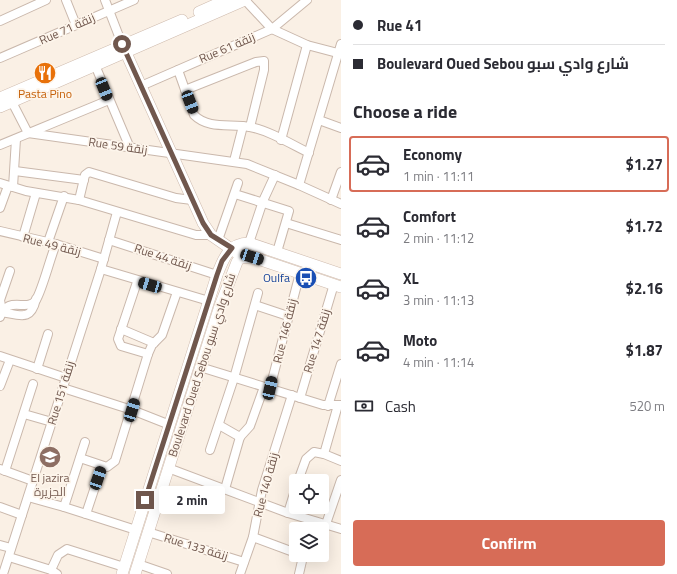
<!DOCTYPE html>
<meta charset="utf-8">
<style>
body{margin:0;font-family:"Titillium Web",Cairo,sans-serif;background:#f7f7f7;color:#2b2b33;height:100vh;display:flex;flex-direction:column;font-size:15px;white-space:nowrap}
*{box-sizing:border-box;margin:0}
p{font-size:13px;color:#7c7c81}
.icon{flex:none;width:22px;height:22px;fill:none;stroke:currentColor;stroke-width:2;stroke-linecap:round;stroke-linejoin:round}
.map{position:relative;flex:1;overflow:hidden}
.panel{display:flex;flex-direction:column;background:#fff;width:336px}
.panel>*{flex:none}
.hud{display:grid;align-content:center;height:88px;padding:0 12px;background:#fff}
.controls{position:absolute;left:289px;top:474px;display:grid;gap:8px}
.controls a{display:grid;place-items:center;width:40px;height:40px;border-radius:4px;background:#fff;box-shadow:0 4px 16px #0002;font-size:20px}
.end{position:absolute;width:18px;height:18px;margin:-9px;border:5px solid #70574d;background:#fff;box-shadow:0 0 0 2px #fff}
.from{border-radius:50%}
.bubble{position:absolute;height:28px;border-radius:4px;background:#fff;box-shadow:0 4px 16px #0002;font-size:13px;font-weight:700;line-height:28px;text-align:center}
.car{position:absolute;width:12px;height:24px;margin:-12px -6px;border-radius:5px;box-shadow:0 0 3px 1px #0007;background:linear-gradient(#222 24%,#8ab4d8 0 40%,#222 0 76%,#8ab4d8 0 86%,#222 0)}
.hud b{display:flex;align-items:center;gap:14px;height:38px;font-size:15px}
.hud b+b{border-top:1px solid #e1e1e2}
.hud i{width:10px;height:10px;background:#2b2b33}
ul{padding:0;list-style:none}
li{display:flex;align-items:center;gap:12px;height:56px;margin:0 8px 6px;padding:0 4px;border:2px solid transparent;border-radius:4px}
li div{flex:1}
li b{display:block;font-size:15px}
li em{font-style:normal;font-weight:700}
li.on{border-color:#d76c57}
li>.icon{width:36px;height:36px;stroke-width:1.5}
h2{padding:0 12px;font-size:18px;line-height:48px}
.pay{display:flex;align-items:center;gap:10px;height:44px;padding:0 12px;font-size:15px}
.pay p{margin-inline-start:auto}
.action{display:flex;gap:8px;margin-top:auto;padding:8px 12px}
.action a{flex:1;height:46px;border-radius:4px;background:#d76c57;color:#fff;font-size:16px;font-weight:700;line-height:46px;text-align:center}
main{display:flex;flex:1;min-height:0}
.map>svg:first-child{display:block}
</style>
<main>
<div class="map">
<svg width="341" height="574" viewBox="0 0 341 574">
<rect width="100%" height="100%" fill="#faf0e5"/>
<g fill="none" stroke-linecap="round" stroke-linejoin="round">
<!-- street casing -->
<g stroke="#cab8ac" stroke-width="10">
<g id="street">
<polyline points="66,0 76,25"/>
<polyline points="105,0 122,44"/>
<polyline points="245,0 272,29 307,45 341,54"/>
<polyline points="0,21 46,0"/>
<polyline points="0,58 134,0"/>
<polyline points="95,65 130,148"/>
<path d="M 178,70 L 194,115 C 209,130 231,123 250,127 C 270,131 291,144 309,153"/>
<polyline points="141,86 272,29 307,0"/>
<polyline points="185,90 256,62 264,61 264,70 250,127"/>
<polyline points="12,102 28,133 247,164 299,185 341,204"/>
<polyline points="319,120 341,128"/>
<polyline points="281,140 307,45"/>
<polyline points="0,145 109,100"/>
<polyline points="234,161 243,126"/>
<polyline points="15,171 84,180"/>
<polyline points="0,183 26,191 79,200 196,235 211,235"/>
<polyline points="299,185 341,44"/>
<polyline points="13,187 16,139"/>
<polyline points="235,194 289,211 277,252"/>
<polyline points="79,200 85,175 89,172 176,198 192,200"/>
<polyline points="331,200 341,172"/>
<polyline points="0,208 8,186"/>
<polyline points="286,223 341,240"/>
<polyline points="0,231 56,244 104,259"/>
<polyline points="23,237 36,193"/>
<polyline points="109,240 217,275"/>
<polyline points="218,240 238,183"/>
<polyline points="48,242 64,196"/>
<polyline points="249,243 263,201 275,175"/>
<polyline points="101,269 209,301"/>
<polyline points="137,282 118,339 121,346 148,354"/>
<polyline points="255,305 288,316"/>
<path d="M 2,312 C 20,315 31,322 36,299"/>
<polyline points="2,312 0,300 10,271"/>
<path d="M 0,317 C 8,294 27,313 36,300 C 43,288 50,258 56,244"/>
<polyline points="121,329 154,343"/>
<polyline points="0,356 66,378"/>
<polyline points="200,367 323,405 341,405"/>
<polyline points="37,369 48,334"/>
<polyline points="0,386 10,360"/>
<polyline points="63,388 132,410 170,425"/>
<polyline points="270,388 300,273"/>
<polyline points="300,398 334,284"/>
<polyline points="328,406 341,364"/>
<polyline points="24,414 52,422"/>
<polyline points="219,425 240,437"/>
<polyline points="240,437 250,426 264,387"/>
<polyline points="210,450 234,378 258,293"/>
<polyline points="324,454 338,405"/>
<polyline points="80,458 107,467 115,461 148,354 152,345 162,335 177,292"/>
<polyline points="168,468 288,513 341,529"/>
<polyline points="0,469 33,481"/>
<polyline points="5,471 33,384"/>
<polyline points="298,481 306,459 314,452 324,454 341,461"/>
<polyline points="225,489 240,437"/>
<polyline points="28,497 64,507 136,530"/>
<polyline points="0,507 22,515"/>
<polyline points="64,507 85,442"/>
<polyline points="288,513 296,487"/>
<polyline points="86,514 102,466"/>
<polyline points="326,524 341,480"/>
<polyline points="148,532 244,562"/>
<polyline points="253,537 296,553"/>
<polyline points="0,545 11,548"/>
<polyline points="9,557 51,570 57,574"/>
<polyline points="138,564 167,574"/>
<polyline points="51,570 58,555 67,549 124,567"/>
<polyline points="3,574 101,269 117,212"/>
<polyline points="240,574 253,537 262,490 292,395"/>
<polyline points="299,574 302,561 299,555"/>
</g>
</g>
<!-- secondary casing -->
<g stroke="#cebaad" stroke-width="12">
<g id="secondary">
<polyline points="199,12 226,0"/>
<polyline points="122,44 203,223 211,235 237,253"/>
<polyline points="0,98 182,20"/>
<polyline points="0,107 245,0"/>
<path d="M 122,574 L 217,275 C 223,259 229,243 249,243 L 341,274"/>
<polyline points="135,574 220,306 237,262 240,258 252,257 341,287"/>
</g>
</g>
<!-- street -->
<use href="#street" stroke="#fff" stroke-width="8"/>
<!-- secondary -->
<use href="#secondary" stroke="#fff" stroke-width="11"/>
</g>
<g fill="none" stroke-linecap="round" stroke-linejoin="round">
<!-- route -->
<polyline stroke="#70574d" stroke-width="5" points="122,44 203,223 211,235 232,248 222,261 217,275 145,500"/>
</g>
<!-- icons -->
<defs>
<g id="restaurant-disc" transform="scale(1.15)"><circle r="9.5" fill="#e8710a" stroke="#fdf5eb"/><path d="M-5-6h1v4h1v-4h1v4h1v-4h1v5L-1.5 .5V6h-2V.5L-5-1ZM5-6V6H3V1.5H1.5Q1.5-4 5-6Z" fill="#fff"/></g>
<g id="bus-disc" transform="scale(1.15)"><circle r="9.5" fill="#1a4fb4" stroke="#fdf5eb"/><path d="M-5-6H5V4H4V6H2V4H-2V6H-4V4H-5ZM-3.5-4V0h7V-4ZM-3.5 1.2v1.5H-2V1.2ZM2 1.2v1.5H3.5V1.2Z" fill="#fff"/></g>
<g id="school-disc" transform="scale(1.15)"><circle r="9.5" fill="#8d6e63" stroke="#fdf5eb"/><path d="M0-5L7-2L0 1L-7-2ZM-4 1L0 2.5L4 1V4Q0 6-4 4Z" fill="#fff"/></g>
</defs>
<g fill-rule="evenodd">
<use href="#restaurant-disc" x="45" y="73"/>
<use href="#bus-disc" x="306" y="278"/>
<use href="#school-disc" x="50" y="457"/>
</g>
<g text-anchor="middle" stroke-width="3.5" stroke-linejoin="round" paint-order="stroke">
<!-- street labels -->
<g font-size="12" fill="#70574d" stroke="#fdf5eb">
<text transform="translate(67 29) rotate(-24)" y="4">Rue 71 زنقة</text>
<text transform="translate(227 48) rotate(-23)" y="4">Rue 61 زنقة</text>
<text transform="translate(118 146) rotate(8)" y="4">Rue 59 زنقة</text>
<text transform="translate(52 245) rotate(14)" y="4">Rue 49 زنقة</text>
<text transform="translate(163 257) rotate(18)" y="4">Rue 44 زنقة</text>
<text transform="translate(285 331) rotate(-76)" y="4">Rue 146 زنقة</text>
<text transform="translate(317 341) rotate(-73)" y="4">Rue 147 زنقة</text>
<text transform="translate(202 365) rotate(-72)" y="4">Boulevard Oued Sebou شارع وادي سبو</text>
<text transform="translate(61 393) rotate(-73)" y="4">Rue 151 زنقة</text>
<text transform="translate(266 485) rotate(-75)" y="4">Rue 140 زنقة</text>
<text transform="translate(196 547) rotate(17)" y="4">Rue 133 زنقة</text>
</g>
<!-- food labels -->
<g font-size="12" fill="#c56008" stroke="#fdf5eb">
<text x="45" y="98">Pasta Pino</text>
</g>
<!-- transit labels -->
<g font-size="12" fill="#164399" stroke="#fdf5eb" text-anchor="end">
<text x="290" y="282">Oulfa</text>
</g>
<!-- education labels -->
<g font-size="12" fill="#785e54" stroke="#fdf5eb">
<text x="50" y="482">El jazira<tspan x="50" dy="14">الجزيرة</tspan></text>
</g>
</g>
</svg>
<div class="controls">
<a><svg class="icon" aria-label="locate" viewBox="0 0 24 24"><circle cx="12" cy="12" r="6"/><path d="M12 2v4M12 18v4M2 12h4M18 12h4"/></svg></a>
<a><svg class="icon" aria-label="layers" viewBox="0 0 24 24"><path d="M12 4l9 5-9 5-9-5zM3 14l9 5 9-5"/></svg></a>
</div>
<i class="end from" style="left:122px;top:44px"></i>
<i class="end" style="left:145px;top:500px"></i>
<div class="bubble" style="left:159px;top:486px;width:66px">2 min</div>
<i class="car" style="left:104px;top:89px;rotate:158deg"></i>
<i class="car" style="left:190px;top:102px;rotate:159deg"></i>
<i class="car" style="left:252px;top:257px;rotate:108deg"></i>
<i class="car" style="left:150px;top:285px;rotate:286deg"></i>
<i class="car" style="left:270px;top:388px;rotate:13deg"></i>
<i class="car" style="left:132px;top:410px;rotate:17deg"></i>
<i class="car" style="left:98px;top:478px;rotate:19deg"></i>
</div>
<section class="panel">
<div class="hud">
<b><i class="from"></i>Rue 41</b>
<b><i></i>Boulevard Oued Sebou شارع وادي سبو</b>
</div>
<h2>Choose a ride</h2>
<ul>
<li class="on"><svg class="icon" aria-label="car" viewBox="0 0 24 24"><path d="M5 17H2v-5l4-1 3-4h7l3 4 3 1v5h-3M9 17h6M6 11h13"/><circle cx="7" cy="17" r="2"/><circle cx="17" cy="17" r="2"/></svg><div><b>Economy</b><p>1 min · 11:11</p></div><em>$1.27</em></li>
<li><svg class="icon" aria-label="car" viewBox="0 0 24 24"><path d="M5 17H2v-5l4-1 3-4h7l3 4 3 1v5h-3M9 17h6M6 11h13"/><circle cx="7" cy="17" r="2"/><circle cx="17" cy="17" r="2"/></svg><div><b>Comfort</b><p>2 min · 11:12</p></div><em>$1.72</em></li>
<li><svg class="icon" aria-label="car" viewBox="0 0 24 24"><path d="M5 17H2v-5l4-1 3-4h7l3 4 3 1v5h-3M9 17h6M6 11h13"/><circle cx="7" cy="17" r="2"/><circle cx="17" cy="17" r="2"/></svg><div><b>XL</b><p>3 min · 11:13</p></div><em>$2.16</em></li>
<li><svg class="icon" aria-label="car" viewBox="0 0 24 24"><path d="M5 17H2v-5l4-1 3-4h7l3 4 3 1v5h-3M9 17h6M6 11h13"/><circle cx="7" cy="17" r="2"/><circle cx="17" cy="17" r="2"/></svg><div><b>Moto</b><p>4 min · 11:14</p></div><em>$1.87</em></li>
</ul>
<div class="pay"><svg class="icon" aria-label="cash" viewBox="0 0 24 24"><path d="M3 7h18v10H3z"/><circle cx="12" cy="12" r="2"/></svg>Cash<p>520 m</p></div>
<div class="action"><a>Confirm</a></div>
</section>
</main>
